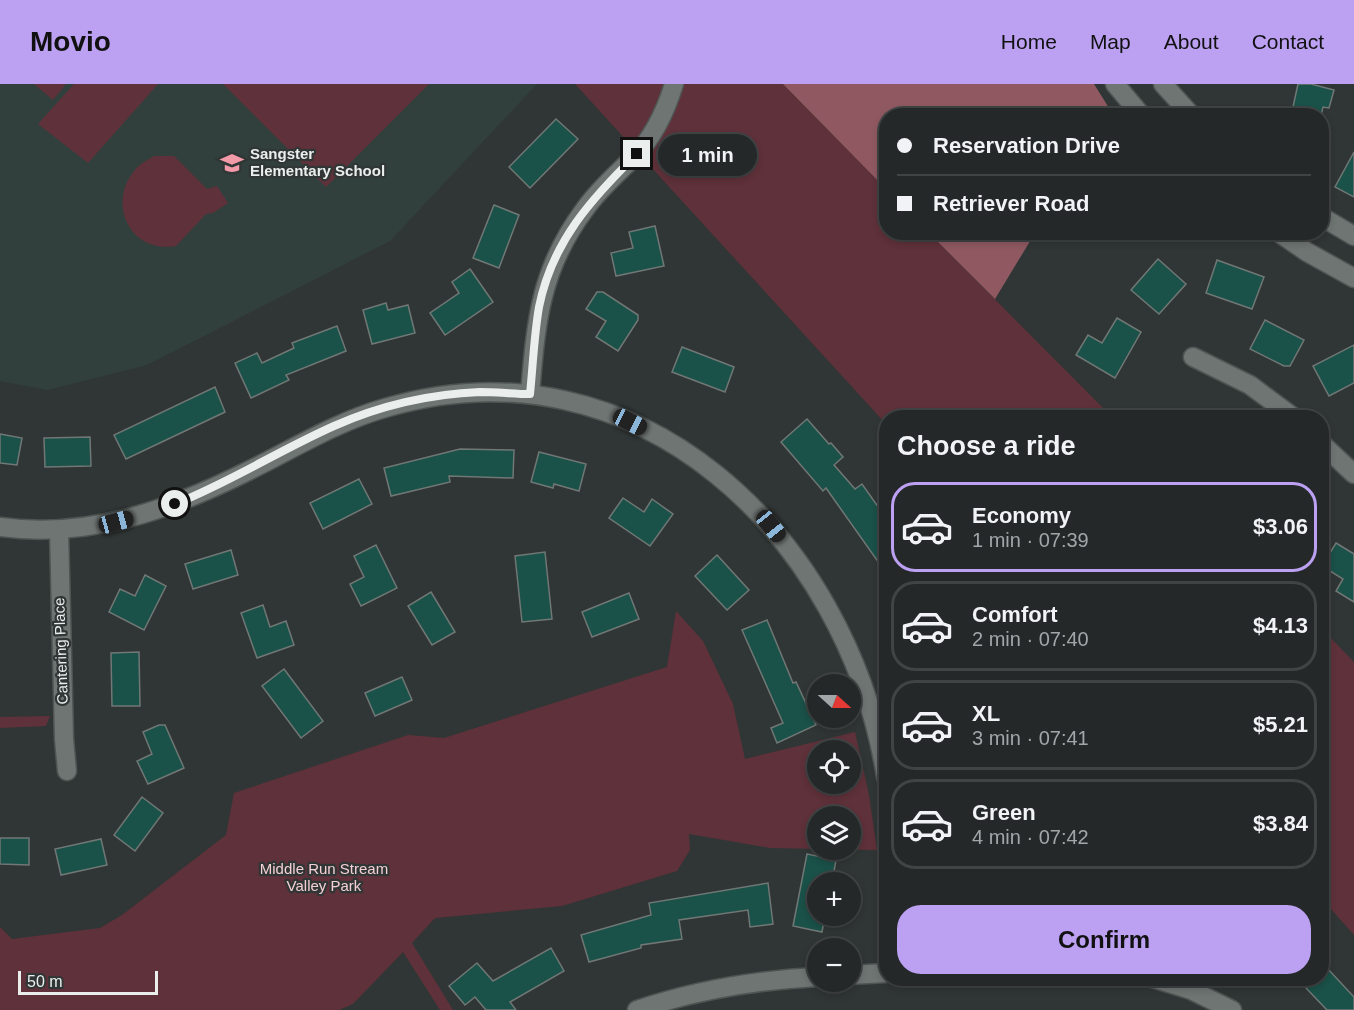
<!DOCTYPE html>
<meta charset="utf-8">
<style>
body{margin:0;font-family:Arial,sans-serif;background:#2c3030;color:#f1f3f6;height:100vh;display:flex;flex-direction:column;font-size:22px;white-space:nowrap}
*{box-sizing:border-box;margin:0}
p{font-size:20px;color:#a3a6a8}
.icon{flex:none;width:33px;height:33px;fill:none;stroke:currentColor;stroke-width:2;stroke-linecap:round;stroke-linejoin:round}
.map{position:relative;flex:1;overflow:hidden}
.details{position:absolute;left:879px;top:326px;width:450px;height:576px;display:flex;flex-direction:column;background:#242828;border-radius:24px;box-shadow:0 3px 9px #0003,0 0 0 2px #414445}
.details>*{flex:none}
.banner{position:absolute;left:879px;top:24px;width:450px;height:132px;border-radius:24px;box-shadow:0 3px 9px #0003,0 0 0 2px #414445;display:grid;align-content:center;height:132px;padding:0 18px;background:#242828}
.needle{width:39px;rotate:111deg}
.controls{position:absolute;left:807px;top:590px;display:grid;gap:12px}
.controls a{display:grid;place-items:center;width:54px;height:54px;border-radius:50%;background:#242828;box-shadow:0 3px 9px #0003,0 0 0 2px #414445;font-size:30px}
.scale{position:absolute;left:18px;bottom:15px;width:140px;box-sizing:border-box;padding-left:6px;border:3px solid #eaeeed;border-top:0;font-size:16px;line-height:21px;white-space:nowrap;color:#eaeeed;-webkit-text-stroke:4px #303635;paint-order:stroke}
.end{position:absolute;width:27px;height:27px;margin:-14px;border:8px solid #eaeeed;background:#111;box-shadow:0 0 0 3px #111}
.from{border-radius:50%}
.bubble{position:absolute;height:42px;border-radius:21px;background:#242828;box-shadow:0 3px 9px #0003,0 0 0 2px #414445;font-size:20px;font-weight:700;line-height:42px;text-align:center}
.car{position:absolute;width:18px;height:36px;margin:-18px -9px;border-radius:8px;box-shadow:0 0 4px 2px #0007;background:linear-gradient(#222 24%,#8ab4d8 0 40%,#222 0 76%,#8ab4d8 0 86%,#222 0)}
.banner b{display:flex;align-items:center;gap:21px;height:57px;font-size:22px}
.banner b+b{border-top:2px solid #414445}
.banner i{width:15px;height:15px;background:#f1f3f6}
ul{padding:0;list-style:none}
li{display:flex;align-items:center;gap:18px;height:90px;margin:0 12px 9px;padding:0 6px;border:3px solid #414445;border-radius:24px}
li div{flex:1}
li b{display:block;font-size:22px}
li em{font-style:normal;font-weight:700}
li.on{border-color:#bca0f2}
li>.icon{width:54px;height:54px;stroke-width:1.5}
h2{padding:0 18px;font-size:27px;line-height:72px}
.primary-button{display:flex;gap:12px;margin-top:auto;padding:12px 18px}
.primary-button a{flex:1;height:69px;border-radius:24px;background:#bca0f2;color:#111;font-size:24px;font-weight:700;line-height:69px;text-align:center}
header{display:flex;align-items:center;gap:36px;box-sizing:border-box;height:84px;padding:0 30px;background:#bca0f2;color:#111}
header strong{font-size:28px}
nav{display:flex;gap:33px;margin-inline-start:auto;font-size:21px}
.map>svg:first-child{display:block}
</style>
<header>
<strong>Movio</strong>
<nav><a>Home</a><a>Map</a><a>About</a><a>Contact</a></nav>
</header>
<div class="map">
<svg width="1354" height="926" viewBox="0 0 1354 926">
<rect width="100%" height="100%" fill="#303635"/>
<!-- built -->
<polygon fill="#32403d" points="0,0 537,0 390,157 147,281 48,306 0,297"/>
<!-- green -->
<g fill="#5f313a" fill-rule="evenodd">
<polygon points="34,0 66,0 53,16"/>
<polygon points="74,0 158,0 88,79 38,40"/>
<polygon points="223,0 429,0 326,103"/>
<polygon points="575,0 783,0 886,105 886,148 929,149 1112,333 886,333 886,340"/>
<path d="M 154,72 L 174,72 L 207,105 L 217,102 L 228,119 L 213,129 L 206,130 L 176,162 C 131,170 106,120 135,86 C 139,80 148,76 154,72 Z"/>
<path d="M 676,527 L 703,557 L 733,620 L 745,675 L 855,648 L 869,711 L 877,766 L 770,764 L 689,750 L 690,766 L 677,787 L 562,822 L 435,834 L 412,859 L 453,926 L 440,926 L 403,868 L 353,920 L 339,926 L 0,926 L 0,843 L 12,855 L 100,844 L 122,831 L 226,751 L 234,709 L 408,651 L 444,654 L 667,583 ZM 818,666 L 850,666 L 850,699 L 818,699 ZM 818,732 L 850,732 L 850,765 L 818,765 Z"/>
<polygon points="1322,545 1354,578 1354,851 1322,815"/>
<polygon points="50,632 46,642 0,644 0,633"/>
</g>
<!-- forest -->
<g fill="#905962">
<polygon points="783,0 1094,0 1109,24 1104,32 886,32 886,105"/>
<polygon points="929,149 1035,149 995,215"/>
</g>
<!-- building -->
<g fill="#1a5148" stroke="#707775" stroke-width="1.5">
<polygon points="1298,0 1311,0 1334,6 1329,24 1323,23 1321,32 1291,32"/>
<polygon points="556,35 578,55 530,104 509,83"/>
<polygon points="1354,68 1354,113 1335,103"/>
<polygon points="494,121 519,131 499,184 473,174"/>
<polygon points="655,142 664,182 616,192 611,169 633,164 629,148"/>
<polygon points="1158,175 1186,200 1159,230 1131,206"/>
<polygon points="1217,176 1264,193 1252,225 1206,209"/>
<polygon points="470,185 493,218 445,251 430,229 459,209 452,198"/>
<polygon points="597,208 603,208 638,231 638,236 618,267 596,253 606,237 586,225"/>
<polygon points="386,219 388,226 408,221 415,249 372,260 363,226"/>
<polygon points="1117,234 1141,248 1115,294 1076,271 1088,251 1102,259"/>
<polygon points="1265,236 1304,256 1290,282 1284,282 1250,265"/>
<polygon points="337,242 346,267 286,291 289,296 251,314 235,279 257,269 262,279 294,264 292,259"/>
<polygon points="1354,261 1354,299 1329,312 1313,282"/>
<polygon points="682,263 734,283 725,308 672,288"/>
<polygon points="215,303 225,328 126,375 114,351"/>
<polygon points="807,335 829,360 831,359 843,373 834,381 855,405 862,400 886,434 886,489 826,404 823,407 781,358"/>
<polygon points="0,350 22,354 17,381 0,379"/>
<polygon points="90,353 91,382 45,383 44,354"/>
<polygon points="460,365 514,366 513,394 449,392 450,398 391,412 384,384"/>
<polygon points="539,368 586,380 579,407 554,400 553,404 531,398"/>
<polygon points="359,395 372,420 323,445 310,419"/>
<polygon points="623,414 644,428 652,415 673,430 650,462 609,434"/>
<polygon points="1336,459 1354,470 1354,518 1336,507 1343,495 1322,482"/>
<polygon points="376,461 397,504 361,522 350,500 364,493 354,472"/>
<polygon points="231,466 238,491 193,505 185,480"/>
<polygon points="545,468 552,535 522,538 515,472"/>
<polygon points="717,471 749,506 727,526 695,492"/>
<polygon points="145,491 166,502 144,546 109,528 120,505 135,512"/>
<polygon points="431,508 455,548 432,561 408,522"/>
<polygon points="629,509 639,535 592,553 582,528"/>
<polygon points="263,521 270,543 286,537 294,561 257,574 241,529"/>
<polygon points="767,536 793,599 796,598 816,641 777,659 771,644 783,639 742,546"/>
<polygon points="139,568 140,622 112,622 111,569"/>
<polygon points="284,585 323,637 301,654 262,602"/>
<polygon points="402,593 412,616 375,632 365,609"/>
<polygon points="159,641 165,641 184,684 148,700 137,677 152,670 143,648"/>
<polygon points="142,713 163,729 135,767 114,751"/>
<polygon points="0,754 29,754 29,781 0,780"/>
<polygon points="101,755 107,781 61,791 55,765"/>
<polygon points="807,770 836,776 832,798 818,798 818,831 825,831 822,848 793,842"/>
<polygon points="768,799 773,840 750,843 748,826 679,836 682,855 641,861 641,864 589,878 581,851 651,831 649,819"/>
<polygon points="551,864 564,887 510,918 516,926 486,926 475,913 465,921 449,902 477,879 493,897"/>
<polygon points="1327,884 1354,913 1354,926 1327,926 1306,904 1316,894 1322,894 1322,889"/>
</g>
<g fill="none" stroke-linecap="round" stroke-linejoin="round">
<!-- minor casing -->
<g stroke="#4f5453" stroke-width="21">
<g id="minor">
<polyline points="1193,273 1250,301 1293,333"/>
<path d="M 530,310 C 536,238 540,185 585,125 C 599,105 618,89 635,72 C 654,52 666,26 674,0"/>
<polyline points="1322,360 1354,390"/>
<path d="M 0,443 C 88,455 170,426 248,387 C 293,365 336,338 385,324 C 638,249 848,453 886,693"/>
<polyline points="59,446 64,655 67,687"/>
<polyline points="850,891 886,889"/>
<polyline points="1152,894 1191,906 1232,926"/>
<path d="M 637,926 C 696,906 756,896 818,893"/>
</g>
</g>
<!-- secondary casing -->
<g stroke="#4f5453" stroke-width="21">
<g id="secondary">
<polyline points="1115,0 1142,32"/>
<polyline points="1163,0 1192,32"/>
<polyline points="1322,133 1354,152"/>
<polyline points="1278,148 1307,168 1354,194"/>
</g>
</g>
<!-- minor -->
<use href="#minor" stroke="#6e7573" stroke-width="18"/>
<!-- secondary -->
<use href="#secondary" stroke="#6e7573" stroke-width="18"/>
</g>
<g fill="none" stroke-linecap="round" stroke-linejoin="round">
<!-- route -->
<path stroke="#eaeeed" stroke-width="8" d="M 175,420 C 230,398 280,366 334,342 C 379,322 431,310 480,308 C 497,308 514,310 530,310 C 533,281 534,252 539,223 C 552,158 591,115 637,70"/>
</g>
<!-- icons -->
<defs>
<g id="school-bare" transform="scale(1.8)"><path d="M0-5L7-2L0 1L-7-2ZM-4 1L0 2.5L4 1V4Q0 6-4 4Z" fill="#f39aa9" stroke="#303635" stroke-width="2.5" paint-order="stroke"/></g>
</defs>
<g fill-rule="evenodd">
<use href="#school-bare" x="232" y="79"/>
</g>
<g text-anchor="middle" stroke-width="4.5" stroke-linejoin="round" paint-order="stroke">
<!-- poi labels -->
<g font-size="15" font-weight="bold" fill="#eaeeed" stroke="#303635" text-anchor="start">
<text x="250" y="75">Sangster<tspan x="250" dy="17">Elementary School</tspan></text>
</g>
<!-- street labels -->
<g font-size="15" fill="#eaeeed" stroke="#303635">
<text transform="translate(61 567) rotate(-92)" y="5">Cantering Place</text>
</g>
<!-- park labels -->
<g font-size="15" fill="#f4cfd4" stroke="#303635">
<text x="324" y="790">Middle Run Stream<tspan x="324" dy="17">Valley Park</tspan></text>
</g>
</g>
</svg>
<div class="controls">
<a><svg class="needle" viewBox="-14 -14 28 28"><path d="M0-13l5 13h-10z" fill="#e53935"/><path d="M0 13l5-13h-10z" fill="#a3a6a8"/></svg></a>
<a><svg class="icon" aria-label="locate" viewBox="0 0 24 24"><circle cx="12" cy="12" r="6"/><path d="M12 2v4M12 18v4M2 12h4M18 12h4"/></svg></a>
<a><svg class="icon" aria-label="layers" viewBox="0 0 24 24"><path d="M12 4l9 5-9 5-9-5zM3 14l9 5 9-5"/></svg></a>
<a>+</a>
<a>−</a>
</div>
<div class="scale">50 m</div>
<i class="end from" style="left:175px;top:420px"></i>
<i class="end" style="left:637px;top:70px"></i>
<div class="bubble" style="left:658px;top:50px;width:99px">1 min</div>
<i class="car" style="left:630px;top:338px;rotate:117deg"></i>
<i class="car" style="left:116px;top:438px;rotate:75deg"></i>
<i class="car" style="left:771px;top:442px;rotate:141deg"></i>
<div class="banner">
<b><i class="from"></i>Reservation Drive</b>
<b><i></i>Retriever Road</b>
</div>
<section class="details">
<h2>Choose a ride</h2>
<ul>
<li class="on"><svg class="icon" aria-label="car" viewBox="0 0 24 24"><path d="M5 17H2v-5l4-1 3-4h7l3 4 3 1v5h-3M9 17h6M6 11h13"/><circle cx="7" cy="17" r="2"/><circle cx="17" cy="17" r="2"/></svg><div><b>Economy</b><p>1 min · 07:39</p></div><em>$3.06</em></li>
<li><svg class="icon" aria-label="car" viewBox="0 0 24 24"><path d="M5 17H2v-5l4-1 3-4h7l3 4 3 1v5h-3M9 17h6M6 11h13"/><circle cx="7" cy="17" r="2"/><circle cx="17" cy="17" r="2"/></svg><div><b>Comfort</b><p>2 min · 07:40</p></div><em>$4.13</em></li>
<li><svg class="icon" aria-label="car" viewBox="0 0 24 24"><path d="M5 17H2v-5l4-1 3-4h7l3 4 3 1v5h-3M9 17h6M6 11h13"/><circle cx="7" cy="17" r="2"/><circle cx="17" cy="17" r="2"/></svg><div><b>XL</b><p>3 min · 07:41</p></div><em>$5.21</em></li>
<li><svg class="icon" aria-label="car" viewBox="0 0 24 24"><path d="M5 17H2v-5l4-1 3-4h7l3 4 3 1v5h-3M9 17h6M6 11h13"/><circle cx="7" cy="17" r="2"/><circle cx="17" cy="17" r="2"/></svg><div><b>Green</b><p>4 min · 07:42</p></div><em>$3.84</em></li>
</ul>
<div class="primary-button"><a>Confirm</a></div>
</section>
</div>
